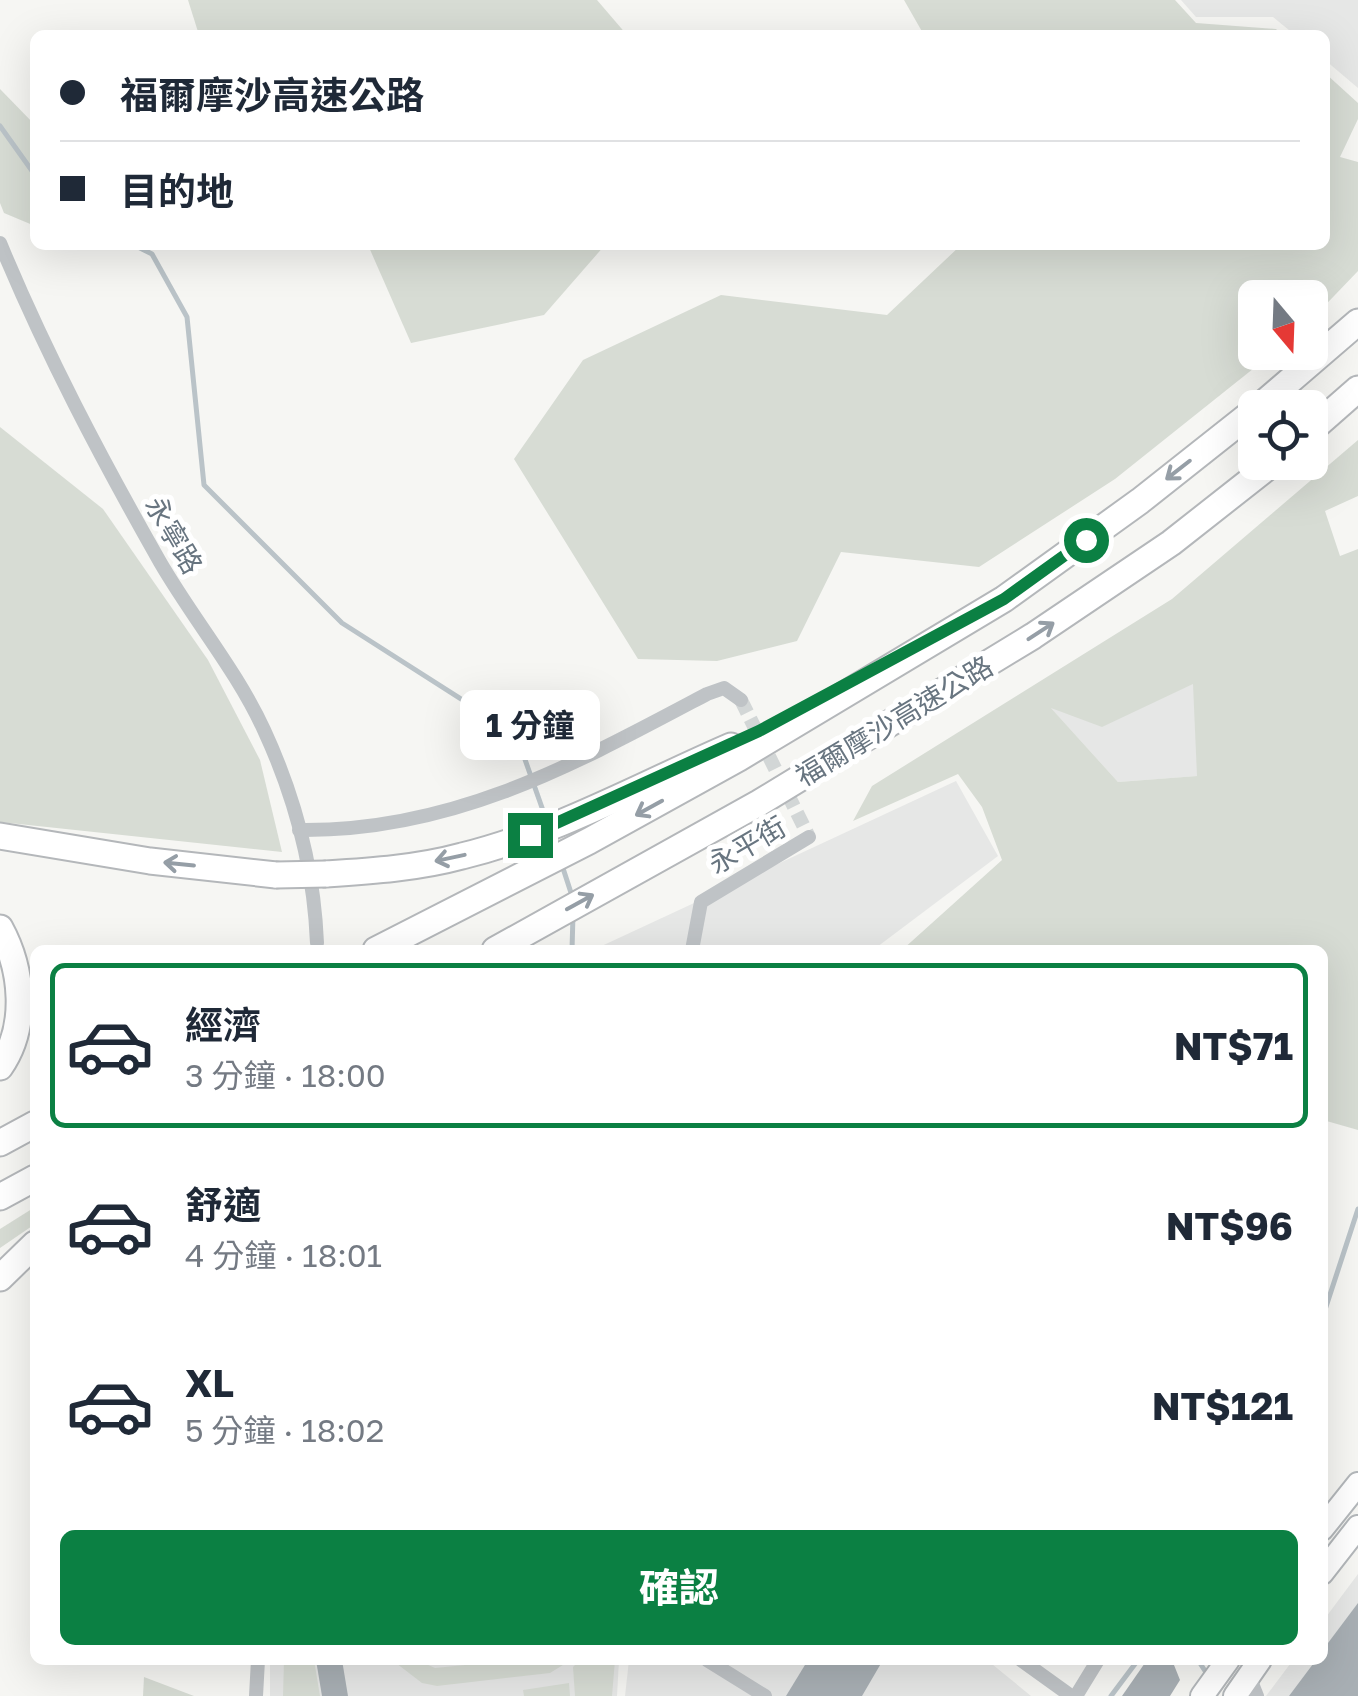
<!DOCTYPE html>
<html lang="zh-TW">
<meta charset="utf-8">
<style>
body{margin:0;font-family:"Golos Text","Noto Sans TC",sans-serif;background:#f6f6f7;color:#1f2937;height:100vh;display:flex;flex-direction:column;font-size:38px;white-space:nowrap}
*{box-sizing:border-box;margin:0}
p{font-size:32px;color:#747a83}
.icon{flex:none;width:55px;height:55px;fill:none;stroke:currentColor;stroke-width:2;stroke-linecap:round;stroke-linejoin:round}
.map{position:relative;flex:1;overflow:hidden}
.sheet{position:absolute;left:30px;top:945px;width:1298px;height:720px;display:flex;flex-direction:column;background:#fff;border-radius:15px;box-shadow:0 10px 40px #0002}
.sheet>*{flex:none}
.banner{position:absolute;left:30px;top:30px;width:1300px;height:220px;border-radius:15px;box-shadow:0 10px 40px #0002;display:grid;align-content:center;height:220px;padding:0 30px;background:#fff}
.needle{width:65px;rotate:161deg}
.controls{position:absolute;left:1238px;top:280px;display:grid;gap:20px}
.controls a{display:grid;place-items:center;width:90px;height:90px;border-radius:15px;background:#fff;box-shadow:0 10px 40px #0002;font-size:50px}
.end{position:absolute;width:45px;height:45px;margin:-22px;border:12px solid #0b8043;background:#fff;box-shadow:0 0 0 5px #fff}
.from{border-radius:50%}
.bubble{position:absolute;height:70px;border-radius:15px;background:#fff;box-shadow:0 10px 40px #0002;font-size:32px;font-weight:700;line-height:70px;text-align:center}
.banner b{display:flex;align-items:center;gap:35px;height:95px;font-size:38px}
.banner b+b{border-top:2px solid #e0e1e3}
.banner i{width:25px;height:25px;background:#1f2937}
ul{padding:18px 0 0;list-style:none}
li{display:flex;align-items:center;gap:30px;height:165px;margin:0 20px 15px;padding:0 10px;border:5px solid transparent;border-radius:15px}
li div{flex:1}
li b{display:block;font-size:38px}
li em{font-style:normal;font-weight:700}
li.on{border-color:#0b8043}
li>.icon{width:90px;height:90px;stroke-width:1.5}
.cta{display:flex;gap:20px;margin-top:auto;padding:20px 30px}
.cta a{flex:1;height:115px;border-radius:15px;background:#0b8043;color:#fff;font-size:40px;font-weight:700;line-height:115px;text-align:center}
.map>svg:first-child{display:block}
</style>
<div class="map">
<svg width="1358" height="1696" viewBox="0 0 1358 1696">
<rect width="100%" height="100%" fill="#f6f6f3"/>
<!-- built -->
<g fill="#e6e7e6">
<polygon points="1181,0 1358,0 1358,88 1325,60 1325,35 1295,35 1273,17 1196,17"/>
<polygon points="1194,683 1198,776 1118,782 1049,706 1102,726"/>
<polygon points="956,781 998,856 873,950 593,950"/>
<polygon points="1358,1574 1358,1696 1266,1696 1293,1660 1322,1660 1323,1621"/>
<polygon points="270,1660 619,1660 617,1696 270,1696"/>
<polygon points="629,1660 987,1660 1031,1696 625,1696"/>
</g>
<!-- green -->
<g fill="#d7dcd4" fill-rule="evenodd">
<polygon points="188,0 597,0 627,35 199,35"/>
<polygon points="904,0 1175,0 1196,23 1276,29 1282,35 924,35"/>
<polygon points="1325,73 1358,103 1358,119 1340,157 1358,162 1358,271 1310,321 1310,298 1255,298 1255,352 1273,353 1115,479 979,567 841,552 797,641 717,661 638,659 514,459 583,360 721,295 887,315 961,245 1325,245"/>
<polygon points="0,89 35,125 35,226 4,213 0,203"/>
<polygon points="368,245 605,245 544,315 411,343"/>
<polygon points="0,427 103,509 208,660 260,760 282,852 0,822"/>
<path d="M 1358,440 L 1358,496 L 1325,511 L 1340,556 L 1358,549 L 1358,1130 L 1323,1120 L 1322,950 L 902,950 L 1002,860 L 982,807 L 958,774 L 853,821 L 872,786 L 1172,599 ZM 1193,684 L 1197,776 L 1118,782 L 1051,708 L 1102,727 Z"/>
<polygon points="35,1207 35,1224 0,1248 0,1229"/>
<polygon points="284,1660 314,1660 320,1696 283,1696"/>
<polygon points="392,1660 417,1660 435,1668 516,1660 571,1660 550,1673 437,1686 422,1683"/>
<polygon points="580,1660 615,1660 612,1696 575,1696 573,1667"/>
<polygon points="144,1677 194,1696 143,1696"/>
<polygon points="569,1683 570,1696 524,1696 523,1690"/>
</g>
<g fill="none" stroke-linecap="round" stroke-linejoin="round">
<!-- stream -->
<g stroke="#bac3c8" stroke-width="5">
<polyline points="0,126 35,175"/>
<polyline points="134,245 152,254 187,317 204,485 342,623 516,734 546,819"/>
<polyline points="561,862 573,899"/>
<polyline points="572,950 573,915"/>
<polyline points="1322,1319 1358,1209"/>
<polyline points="1198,1660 1207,1674"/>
<polyline points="1111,1696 1138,1660"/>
</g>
</g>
<!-- building -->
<g fill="#a8afb4">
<polygon points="1358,1603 1358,1696 1289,1696 1316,1660 1322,1660 1322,1651"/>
<polygon points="316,1660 342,1660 348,1696 322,1696"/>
<polygon points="808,1660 883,1660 862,1696 786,1696"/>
<polygon points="1147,1660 1172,1660 1180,1680 1170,1696 1122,1696"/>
</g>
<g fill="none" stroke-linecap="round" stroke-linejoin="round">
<!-- street-tunnel -->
<polyline stroke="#d2d6d6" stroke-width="14" stroke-dasharray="14 7" stroke-linecap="butt" points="741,700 809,837"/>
<!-- primary casing -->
<g stroke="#b3b7ba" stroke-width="26">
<g id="primary">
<polyline points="1322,1529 1358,1484"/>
<polyline points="1322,1573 1358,1527"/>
<polyline points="1202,1696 1228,1660"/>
<polyline points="1235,1696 1260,1660"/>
</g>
</g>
<!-- highway casing -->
<g stroke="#b4b7ba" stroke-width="29">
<g id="highway">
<polyline points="1258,408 1358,322"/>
<polyline points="1310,431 1358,389"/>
<polyline points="0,836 150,861 276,875"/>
<path d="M 326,874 C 372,871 418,868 462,856 C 556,833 643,784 731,746"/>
<path d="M 0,928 C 23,970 28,1027 0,1067"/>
<polyline points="376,950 589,841 739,758 1004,599 1140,501 1255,410"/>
<polyline points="495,950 759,803 1033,636 1171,543 1274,462"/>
<polyline points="0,1143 35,1124"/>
<polyline points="0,1197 35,1178"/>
<polyline points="0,1278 35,1244"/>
</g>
</g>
<!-- street -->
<g stroke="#bfc3c6" stroke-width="14">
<path d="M 0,243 C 46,354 101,458 160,562 C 193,619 237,671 264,730 C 295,797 314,870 317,943"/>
<path d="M 299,830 C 453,832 575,764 707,694 L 724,688 L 741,700"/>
<polyline points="692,950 701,902 809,837"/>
<polyline points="707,1660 765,1696"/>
<polyline points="1021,1660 1071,1696"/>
<polyline points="1249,1676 1257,1696"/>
<polyline points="256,1696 258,1660"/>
<polyline points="1076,1696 1098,1660"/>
</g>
<!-- primary -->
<use href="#primary" stroke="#fff" stroke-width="22"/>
<!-- highway -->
<use href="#highway" stroke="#fff" stroke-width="25"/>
<!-- highway-bridge casing -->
<g stroke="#b4b7ba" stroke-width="29" stroke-linecap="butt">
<polyline id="highway-bridge" points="276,875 326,874"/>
</g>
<!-- highway-bridge -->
<use href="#highway-bridge" stroke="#fff" stroke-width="25"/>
</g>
<!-- one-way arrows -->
<defs><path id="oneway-shaft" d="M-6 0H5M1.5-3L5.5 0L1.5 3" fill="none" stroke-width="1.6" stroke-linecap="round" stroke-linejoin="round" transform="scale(2.5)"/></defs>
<g stroke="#959ea6">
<use href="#oneway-shaft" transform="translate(1178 470) rotate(142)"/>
<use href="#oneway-shaft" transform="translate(1041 631) rotate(-33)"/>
<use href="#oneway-shaft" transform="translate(649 808) rotate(151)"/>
<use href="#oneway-shaft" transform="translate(450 858) rotate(168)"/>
<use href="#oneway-shaft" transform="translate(179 864) rotate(-174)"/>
<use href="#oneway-shaft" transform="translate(580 902) rotate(-29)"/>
</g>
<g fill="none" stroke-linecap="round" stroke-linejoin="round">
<!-- route -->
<polyline stroke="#0b8043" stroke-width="12" points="530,835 759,731 1004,599 1086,540"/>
</g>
<g text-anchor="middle" stroke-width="10" stroke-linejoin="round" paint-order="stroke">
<!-- street labels -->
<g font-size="28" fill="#687580" stroke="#fff">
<text transform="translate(174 535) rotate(60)" y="10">永寧路</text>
<text transform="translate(894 721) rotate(-31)" y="10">福爾摩沙高速公路</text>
<text transform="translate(747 845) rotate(-30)" y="10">永平街</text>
</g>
</g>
</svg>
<div class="controls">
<a><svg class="needle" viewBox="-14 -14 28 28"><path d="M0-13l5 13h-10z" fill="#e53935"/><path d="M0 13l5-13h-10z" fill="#747a83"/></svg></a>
<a><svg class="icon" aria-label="locate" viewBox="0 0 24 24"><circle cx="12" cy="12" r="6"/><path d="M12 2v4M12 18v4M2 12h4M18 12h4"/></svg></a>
</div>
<i class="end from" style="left:1086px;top:540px"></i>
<i class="end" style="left:530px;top:835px"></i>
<div class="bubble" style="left:460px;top:690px;width:140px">1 分鐘</div>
<div class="banner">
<b><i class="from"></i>福爾摩沙高速公路</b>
<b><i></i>目的地</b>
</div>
<section class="sheet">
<ul>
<li class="on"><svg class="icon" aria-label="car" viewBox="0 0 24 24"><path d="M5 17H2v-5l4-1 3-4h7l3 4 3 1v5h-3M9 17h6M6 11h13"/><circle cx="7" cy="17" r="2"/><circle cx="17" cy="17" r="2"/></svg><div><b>經濟</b><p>3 分鐘 · 18:00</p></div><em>NT$71</em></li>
<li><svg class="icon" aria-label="car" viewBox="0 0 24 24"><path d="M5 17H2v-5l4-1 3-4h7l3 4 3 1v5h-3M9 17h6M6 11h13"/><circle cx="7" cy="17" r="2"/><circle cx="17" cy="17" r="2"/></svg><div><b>舒適</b><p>4 分鐘 · 18:01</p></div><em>NT$96</em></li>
<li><svg class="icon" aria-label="car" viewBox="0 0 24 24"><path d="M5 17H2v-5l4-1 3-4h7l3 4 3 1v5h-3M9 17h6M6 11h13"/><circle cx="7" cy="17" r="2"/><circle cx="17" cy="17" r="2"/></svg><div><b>XL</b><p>5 分鐘 · 18:02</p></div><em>NT$121</em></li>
</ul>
<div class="cta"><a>確認</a></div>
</section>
</div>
